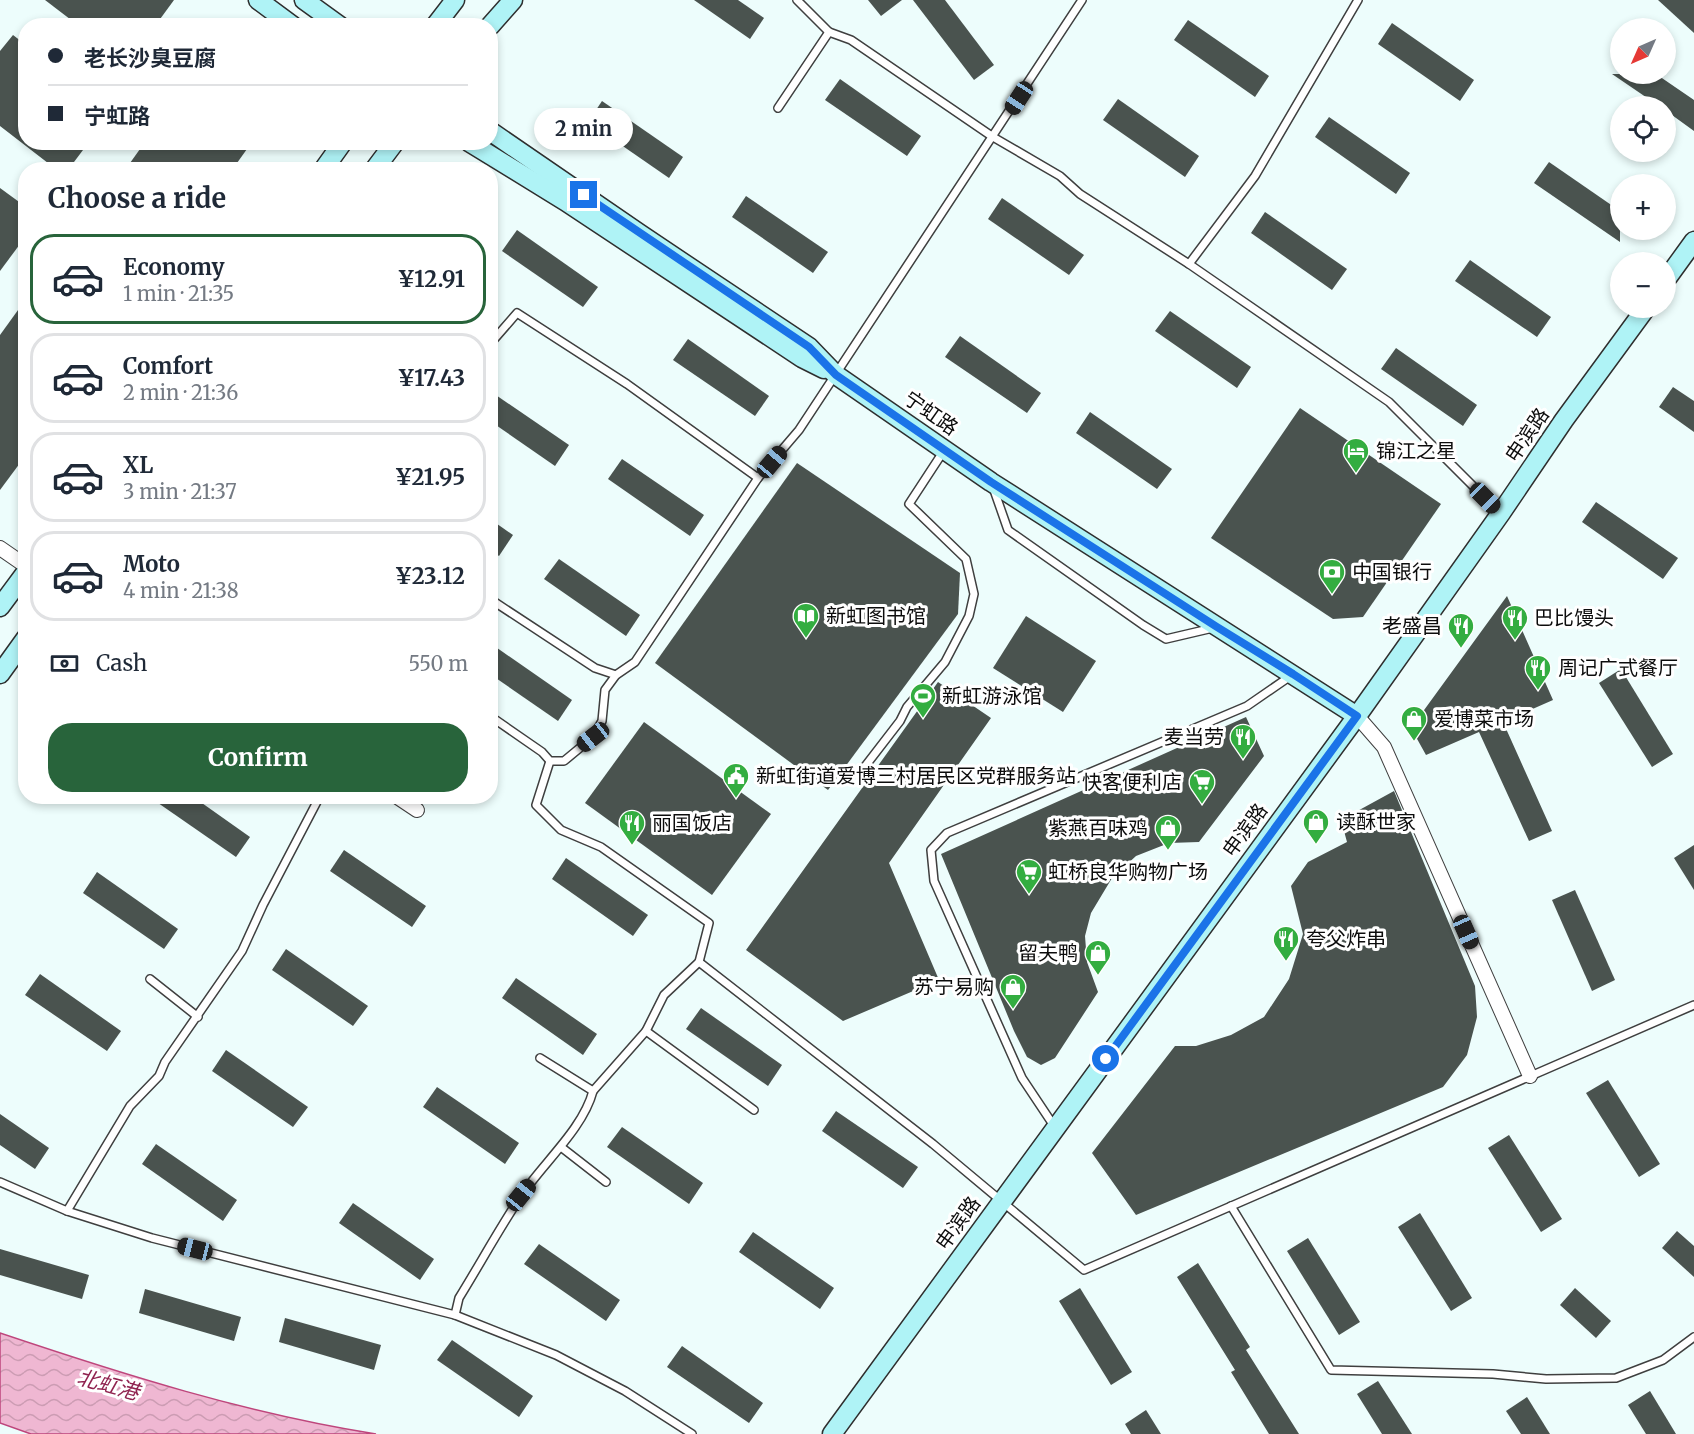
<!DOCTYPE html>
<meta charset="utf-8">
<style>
body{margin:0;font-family:Merriweather,"Noto Sans SC",serif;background:#f6f6f7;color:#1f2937;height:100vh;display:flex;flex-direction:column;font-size:22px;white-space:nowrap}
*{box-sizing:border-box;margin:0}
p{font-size:20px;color:#747a83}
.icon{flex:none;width:33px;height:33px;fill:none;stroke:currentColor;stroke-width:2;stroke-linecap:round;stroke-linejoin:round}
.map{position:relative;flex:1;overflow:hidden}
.side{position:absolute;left:18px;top:162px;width:480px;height:642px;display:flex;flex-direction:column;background:#fff;border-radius:24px;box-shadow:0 3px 9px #0003}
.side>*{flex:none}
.guide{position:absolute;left:18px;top:18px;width:480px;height:132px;border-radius:24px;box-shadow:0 3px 9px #0003;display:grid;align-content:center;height:132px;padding:0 30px;background:#fff}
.needle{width:39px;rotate:225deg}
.buttons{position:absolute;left:1610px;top:18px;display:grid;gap:12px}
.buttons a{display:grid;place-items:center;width:66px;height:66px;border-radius:50%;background:#fff;box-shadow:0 3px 9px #0003;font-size:30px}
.end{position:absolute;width:27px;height:27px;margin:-14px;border:8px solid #1a73e8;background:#fff;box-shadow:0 0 0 3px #fff}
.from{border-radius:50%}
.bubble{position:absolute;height:42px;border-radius:21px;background:#fff;box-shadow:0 3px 9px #0003;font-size:20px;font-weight:700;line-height:42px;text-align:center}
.car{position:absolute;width:18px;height:36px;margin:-18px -9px;border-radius:8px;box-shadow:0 0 4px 2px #0007;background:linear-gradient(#222 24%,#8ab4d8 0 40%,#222 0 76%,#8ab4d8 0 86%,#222 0)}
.guide b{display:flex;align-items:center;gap:21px;height:57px;font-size:22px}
.guide b+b{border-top:2px solid #e0e1e3}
.guide i{width:15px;height:15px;background:#1f2937}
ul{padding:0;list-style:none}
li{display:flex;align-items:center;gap:18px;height:90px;margin:0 12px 9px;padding:0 18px;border:3px solid #e0e1e3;border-radius:24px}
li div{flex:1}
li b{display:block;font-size:22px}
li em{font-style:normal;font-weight:700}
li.active{border-color:#28643b}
li>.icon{width:54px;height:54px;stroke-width:1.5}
h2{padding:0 30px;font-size:27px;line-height:72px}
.pay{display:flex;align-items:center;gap:15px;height:66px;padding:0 30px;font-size:22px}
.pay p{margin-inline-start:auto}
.action{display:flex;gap:12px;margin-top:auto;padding:12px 30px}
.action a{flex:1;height:69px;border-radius:24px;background:#28643b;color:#fff;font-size:24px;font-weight:700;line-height:69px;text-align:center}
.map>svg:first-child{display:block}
</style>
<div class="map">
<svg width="1694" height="1434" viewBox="0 0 1694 1434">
<defs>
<pattern id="water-waves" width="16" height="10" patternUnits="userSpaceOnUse" patternTransform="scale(1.5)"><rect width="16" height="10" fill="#efb7d2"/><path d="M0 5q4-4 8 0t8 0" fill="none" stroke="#cc9cb3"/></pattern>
</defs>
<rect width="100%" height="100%" fill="#edfdfc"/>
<!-- water -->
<path fill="url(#water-waves)" stroke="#be467c" stroke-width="1.5" d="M 0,1333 C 122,1374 248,1414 376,1434 L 31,1434 L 0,1423 Z"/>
<!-- building -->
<g fill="#4a534f">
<polygon points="45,0 174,0 155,26 79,26"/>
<polygon points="694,0 738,0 764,18 750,39"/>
<polygon points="868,0 902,0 881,16"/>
<polygon points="913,0 945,0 994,65 974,80"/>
<polygon points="1658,0 1694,0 1694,33"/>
<polygon points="1188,20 1269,76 1255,97 1174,40"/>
<polygon points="1392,23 1474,80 1460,101 1378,44"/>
<polygon points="13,35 26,45 26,142 89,142 68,170 57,170 0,126 0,51"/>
<polygon points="1612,74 1656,74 1694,100 1694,131 1665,110 1665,106 1659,106"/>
<polygon points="840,79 921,136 907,156 825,100"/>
<polygon points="1118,99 1199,156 1185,177 1103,120"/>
<polygon points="602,101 683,157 669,178 588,122"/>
<polygon points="1329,117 1410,173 1396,194 1315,137"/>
<polygon points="145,142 252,142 232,170 125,170"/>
<polygon points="1549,162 1620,211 1620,242 1534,183"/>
<polygon points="0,188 26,207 26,236 0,271"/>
<polygon points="746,196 828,252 813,273 732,217"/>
<polygon points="1002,198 1084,255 1069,275 988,219"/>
<polygon points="1265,212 1347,269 1332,290 1251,233"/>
<polygon points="517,230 598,287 583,307 502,251"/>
<polygon points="1470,260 1551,317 1537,337 1455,281"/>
<polygon points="26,299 26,455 0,490 0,335"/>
<polygon points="1170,311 1251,367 1237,388 1155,331"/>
<polygon points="960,336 1041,393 1027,413 945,357"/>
<polygon points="688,339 769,396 755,416 673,360"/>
<polygon points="1396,348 1477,405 1463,426 1381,369"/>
<polygon points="1673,387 1694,401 1694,432 1659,407"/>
<polygon points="490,391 569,445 555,466 490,421"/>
<polygon points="1300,408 1441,504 1363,617 1333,619 1211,538"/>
<polygon points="1090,412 1172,469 1157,489 1076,433"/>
<polygon points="622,459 704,515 690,536 608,479"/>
<polygon points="797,463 960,573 958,614 828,790 655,663"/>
<polygon points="1596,502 1678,558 1663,579 1582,522"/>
<polygon points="490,519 513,535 499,556 490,550"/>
<polygon points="559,559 640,615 626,636 544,579"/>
<polygon points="1507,596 1553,700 1503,722 1552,831 1529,841 1479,732 1426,755 1411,728"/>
<polygon points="1026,616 1096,661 1063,712 993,668"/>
<polygon points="490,643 572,700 558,721 490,674"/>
<polygon points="1621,669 1673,754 1652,767 1599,683"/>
<polygon points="938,682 991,718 889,863 939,980 843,1021 746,950"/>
<polygon points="1246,717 1264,756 1199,842 1169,843 1136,856 1112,878 1091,913 1085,936 1087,962 1098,992 1055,1058 1041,1065 1027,1057 1014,1031 941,854"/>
<polygon points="644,722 771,814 712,895 585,803"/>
<polygon points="1394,791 1475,986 1477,1017 1467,1055 1443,1087 1136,1215 1092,1153 1175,1046 1196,1046 1231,1035 1264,1017 1289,979 1303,934 1291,886 1308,862 1347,842 1341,820"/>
<polygon points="148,796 192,796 250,837 236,857"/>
<polygon points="1694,845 1694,890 1674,858"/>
<polygon points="344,850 426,906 412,927 330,871"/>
<polygon points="566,858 648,915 633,936 552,879"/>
<polygon points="97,872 178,929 164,949 83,893"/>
<polygon points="1575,890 1615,980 1592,991 1552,900"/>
<polygon points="286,949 368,1006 353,1026 272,970"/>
<polygon points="40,974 121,1031 107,1051 25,995"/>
<polygon points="516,978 597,1034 583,1055 502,998"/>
<polygon points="701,1008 782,1065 768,1086 686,1029"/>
<polygon points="226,1050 308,1107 293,1127 212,1071"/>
<polygon points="1608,1080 1660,1164 1639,1177 1586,1093"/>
<polygon points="437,1087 519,1143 505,1164 423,1107"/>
<polygon points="836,1111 918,1167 903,1188 822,1131"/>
<polygon points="0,1114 49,1148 35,1169 0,1145"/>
<polygon points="622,1127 703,1183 689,1204 607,1147"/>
<polygon points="1509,1135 1562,1219 1541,1232 1488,1148"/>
<polygon points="156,1144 237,1200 223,1221 142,1164"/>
<polygon points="353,1203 434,1259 420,1280 339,1223"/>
<polygon points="1420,1213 1472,1298 1451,1311 1398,1227"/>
<polygon points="1677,1231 1694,1246 1694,1277 1662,1248"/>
<polygon points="753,1232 834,1288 820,1309 739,1252"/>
<polygon points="1308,1238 1360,1322 1339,1335 1287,1251"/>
<polygon points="539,1244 620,1300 606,1321 524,1264"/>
<polygon points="0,1249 89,1275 82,1299 0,1275"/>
<polygon points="1198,1263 1250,1347 1246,1350 1299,1434 1269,1434 1231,1372 1235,1370 1177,1277"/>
<polygon points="1080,1288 1132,1372 1111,1385 1059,1301"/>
<polygon points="1575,1288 1611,1321 1596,1338 1560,1305"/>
<polygon points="145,1289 241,1317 234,1341 139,1313"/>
<polygon points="285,1318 381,1345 374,1370 279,1342"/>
<polygon points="452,1340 533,1396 519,1417 437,1360"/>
<polygon points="682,1346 763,1403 749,1423 667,1367"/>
<polygon points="1378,1381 1412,1434 1382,1434 1357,1394"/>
<polygon points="1650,1391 1676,1434 1646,1434 1628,1405"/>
<polygon points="1527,1397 1550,1434 1521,1434 1506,1411"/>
<polygon points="1146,1410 1161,1434 1131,1434 1125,1424"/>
</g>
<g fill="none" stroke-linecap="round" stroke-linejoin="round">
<!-- service casing -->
<g stroke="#3f3f3f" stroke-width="10">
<g id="service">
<polyline points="797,0 829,32 851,40 993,137 1060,176 1080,194 1189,264 1389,402 1499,512"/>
<polyline points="778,108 829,32"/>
<polyline points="1189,264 1255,176 1358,0"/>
<polyline points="490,344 517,313 627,384 758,478"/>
<polyline points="994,490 1008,530 1143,625 1166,639 1213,628"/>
<polyline points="490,599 595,668 616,675"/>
<polyline points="490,716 542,752 550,761 564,761 593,737 602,721 605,690 616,675 635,662 758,478 799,430 1082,0"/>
<polyline points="863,769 900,721 907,707 945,662 969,616 974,594 966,559 909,504 943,452"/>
<polyline points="699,962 933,1144 1084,1270 1694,1005"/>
<polyline points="150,979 198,1017"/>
<polyline points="646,1031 754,1110"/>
<polyline points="540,1058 593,1091"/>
<polyline points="1054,1126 1022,1078 934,881 931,850 947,833 1247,706 1292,675"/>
<polyline points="561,1147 606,1182"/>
<polyline points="0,1182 67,1211 152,1238 455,1315 556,1355 625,1391 692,1434"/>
<polyline points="1231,1206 1331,1370 1493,1374 1546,1379 1616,1378 1663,1360 1694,1337"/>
<polyline points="67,1211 130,1106 159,1076 165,1062 242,951 263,905 320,796"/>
<path d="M 455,1315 L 459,1298 C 480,1264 499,1229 521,1196 C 543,1163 583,1129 593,1091 L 646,1031 L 664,995 L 699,962 L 709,923 L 601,847 L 561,830 L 536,805 L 550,761"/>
</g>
</g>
<!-- minor casing -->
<g stroke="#3f3f3f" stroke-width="16">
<g id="minor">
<polyline points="0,548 26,566"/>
<polyline points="1357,716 1384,747 1530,1076"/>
<polyline points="396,796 417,810"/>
</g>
</g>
<!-- secondary casing -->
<g stroke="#2e2e2e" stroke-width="21">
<g id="secondary">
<polyline points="258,0 293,26"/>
<polyline points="304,0 340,26"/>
<polyline points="435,26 455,0"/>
<polyline points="490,26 513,0"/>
<polyline points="490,131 640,234 809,347 836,375 991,482 1357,716"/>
<polyline points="469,142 565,201 802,358 824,369"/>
<polyline points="323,170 343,142"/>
<polyline points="374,170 395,142"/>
<polyline points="1665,281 1694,241"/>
<polyline points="0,607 26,572"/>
<polyline points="0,674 26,638"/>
<polyline points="832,1434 1357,716 1501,513 1564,420 1646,308"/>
</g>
</g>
<!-- service -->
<use href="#service" stroke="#fff" stroke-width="7"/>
<!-- minor -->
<use href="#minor" stroke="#fff" stroke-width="14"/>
<!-- secondary -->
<use href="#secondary" stroke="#aff3f6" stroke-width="18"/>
</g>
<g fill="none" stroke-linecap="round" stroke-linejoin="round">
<!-- route -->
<polyline stroke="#1a73e8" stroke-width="8" points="584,195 809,347 836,375 991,482 1217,627 1293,674 1357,716 1106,1059"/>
</g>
<!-- icons -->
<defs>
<g id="hotel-pin" transform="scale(1.35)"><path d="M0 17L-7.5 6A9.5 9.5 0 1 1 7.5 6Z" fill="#33ad40" stroke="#fff"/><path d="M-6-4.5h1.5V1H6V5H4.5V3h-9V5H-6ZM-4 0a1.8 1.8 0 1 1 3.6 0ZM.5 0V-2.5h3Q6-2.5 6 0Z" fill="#fff"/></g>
<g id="bank-pin" transform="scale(1.35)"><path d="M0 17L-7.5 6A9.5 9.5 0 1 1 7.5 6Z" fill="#33ad40" stroke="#fff"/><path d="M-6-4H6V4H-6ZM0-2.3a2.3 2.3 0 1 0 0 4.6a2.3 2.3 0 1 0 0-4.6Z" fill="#fff"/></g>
<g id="library-pin" transform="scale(1.35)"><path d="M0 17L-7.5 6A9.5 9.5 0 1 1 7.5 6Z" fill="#33ad40" stroke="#fff"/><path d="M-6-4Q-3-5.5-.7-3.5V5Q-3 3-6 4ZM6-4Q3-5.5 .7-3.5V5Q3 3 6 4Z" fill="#fff"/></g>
<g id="restaurant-pin" transform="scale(1.35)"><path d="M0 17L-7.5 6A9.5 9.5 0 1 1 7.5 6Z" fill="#33ad40" stroke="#fff"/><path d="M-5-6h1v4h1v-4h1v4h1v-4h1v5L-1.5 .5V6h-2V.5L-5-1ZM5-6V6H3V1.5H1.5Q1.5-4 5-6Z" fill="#fff"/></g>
<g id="stadium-pin" transform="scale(1.35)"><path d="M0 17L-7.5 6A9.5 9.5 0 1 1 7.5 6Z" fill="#33ad40" stroke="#fff"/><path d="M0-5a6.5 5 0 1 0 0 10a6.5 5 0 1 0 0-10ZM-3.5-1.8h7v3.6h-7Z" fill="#fff"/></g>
<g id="shop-pin" transform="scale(1.35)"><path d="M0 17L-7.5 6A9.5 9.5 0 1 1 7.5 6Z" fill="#33ad40" stroke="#fff"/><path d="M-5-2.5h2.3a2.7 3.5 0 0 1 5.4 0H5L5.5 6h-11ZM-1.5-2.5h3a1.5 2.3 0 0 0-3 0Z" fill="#fff"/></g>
<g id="civic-pin" transform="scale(1.35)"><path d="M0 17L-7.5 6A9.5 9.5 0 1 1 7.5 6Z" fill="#33ad40" stroke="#fff"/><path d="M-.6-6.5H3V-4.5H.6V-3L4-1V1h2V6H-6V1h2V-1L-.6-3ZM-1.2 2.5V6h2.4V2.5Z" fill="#fff"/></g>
<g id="supermarket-pin" transform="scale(1.35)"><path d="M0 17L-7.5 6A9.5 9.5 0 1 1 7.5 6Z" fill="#33ad40" stroke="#fff"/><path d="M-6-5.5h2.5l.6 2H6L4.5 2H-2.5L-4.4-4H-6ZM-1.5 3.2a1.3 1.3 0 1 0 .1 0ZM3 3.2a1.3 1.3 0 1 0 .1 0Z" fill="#fff"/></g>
</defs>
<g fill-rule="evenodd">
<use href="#hotel-pin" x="1356" y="451"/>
<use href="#bank-pin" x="1332" y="572"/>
<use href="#library-pin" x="806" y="616"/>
<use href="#restaurant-pin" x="1515" y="618"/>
<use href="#restaurant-pin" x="1461" y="626"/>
<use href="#restaurant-pin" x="1538" y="668"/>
<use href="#stadium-pin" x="923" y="696"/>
<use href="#shop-pin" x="1414" y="719"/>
<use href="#restaurant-pin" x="1243" y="737"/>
<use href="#civic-pin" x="736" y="776"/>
<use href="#supermarket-pin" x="1202" y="782"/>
<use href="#shop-pin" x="1316" y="822"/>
<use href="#restaurant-pin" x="632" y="823"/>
<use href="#shop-pin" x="1168" y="828"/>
<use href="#supermarket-pin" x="1029" y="872"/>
<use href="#restaurant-pin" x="1286" y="939"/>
<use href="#shop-pin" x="1098" y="953"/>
<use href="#shop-pin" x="1013" y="987"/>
</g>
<g text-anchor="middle" stroke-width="6" stroke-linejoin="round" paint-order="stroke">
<!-- street labels -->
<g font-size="20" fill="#0c0c0c" stroke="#fff">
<text transform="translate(931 413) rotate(35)" y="7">宁虹路</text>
<text transform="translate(1527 435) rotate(-56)" y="7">申滨路</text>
<text transform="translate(1245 830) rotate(-54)" y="7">申滨路</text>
<text transform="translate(958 1223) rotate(-54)" y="7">申滨路</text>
</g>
<!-- poi labels -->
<g font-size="20" fill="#0c0c0c" stroke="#fff" text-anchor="start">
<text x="1376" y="458">锦江之星</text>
<text x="1352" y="579">中国银行</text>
<text x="826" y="623">新虹图书馆</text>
<text x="1534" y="625">巴比馒头</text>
<text x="1442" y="633" text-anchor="end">老盛昌</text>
<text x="1558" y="675">周记广式餐厅</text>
<text x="942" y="703">新虹游泳馆</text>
<text x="1434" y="726">爱博菜市场</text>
<text x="1224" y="744" text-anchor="end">麦当劳</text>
<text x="756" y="783">新虹街道爱博三村居民区党群服务站</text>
<text x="1182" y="789" text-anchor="end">快客便利店</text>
<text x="1336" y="829">读酥世家</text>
<text x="652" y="830">丽国饭店</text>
<text x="1148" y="835" text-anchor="end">紫燕百味鸡</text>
<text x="1048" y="879">虹桥良华购物广场</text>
<text x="1306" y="946">夸父炸串</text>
<text x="1078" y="960" text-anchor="end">留夫鸭</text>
<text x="994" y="994" text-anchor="end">苏宁易购</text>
</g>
<!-- water labels -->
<g font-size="21" font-style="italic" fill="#902350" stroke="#fff">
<text transform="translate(108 1385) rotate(15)" y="7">北虹港</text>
</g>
</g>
</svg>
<div class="buttons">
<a><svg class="needle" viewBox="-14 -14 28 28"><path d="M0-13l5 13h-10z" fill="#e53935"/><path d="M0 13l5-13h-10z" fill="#747a83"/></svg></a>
<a><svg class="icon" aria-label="locate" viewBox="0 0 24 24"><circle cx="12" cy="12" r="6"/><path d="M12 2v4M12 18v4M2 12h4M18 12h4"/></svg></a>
<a>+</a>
<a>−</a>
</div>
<i class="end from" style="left:1106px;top:1059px"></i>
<i class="end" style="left:584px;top:195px"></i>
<div class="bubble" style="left:534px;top:108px;width:99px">2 min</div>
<i class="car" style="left:1019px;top:98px;rotate:213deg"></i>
<i class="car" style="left:772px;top:462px;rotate:40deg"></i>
<i class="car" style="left:1485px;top:498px;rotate:135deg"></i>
<i class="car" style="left:593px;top:737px;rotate:232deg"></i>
<i class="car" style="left:1466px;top:932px;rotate:156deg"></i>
<i class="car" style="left:521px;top:1195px;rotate:39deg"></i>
<i class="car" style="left:195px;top:1249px;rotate:284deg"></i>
<div class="guide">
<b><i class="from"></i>老长沙臭豆腐</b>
<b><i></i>宁虹路</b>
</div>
<section class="side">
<h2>Choose a ride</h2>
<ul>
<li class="active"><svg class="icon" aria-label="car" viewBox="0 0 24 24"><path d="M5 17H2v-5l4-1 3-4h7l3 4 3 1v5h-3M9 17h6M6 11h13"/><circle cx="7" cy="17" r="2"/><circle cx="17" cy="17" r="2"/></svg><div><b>Economy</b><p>1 min · 21:35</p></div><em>¥12.91</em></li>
<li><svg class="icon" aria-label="car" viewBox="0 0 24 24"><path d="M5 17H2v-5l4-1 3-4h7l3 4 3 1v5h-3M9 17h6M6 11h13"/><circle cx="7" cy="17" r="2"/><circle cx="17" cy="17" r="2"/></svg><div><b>Comfort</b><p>2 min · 21:36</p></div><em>¥17.43</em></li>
<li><svg class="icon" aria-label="car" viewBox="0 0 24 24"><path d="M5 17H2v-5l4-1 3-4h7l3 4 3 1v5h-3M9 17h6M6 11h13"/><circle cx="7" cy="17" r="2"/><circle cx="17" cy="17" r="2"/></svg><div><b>XL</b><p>3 min · 21:37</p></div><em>¥21.95</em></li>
<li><svg class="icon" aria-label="car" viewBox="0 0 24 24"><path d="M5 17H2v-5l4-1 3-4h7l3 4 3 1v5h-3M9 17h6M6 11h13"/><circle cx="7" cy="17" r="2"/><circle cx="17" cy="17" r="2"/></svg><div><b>Moto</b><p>4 min · 21:38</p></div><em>¥23.12</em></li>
</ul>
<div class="pay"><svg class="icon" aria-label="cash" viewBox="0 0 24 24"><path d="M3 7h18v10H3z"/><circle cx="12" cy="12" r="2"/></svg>Cash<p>550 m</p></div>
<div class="action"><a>Confirm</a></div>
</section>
</div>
